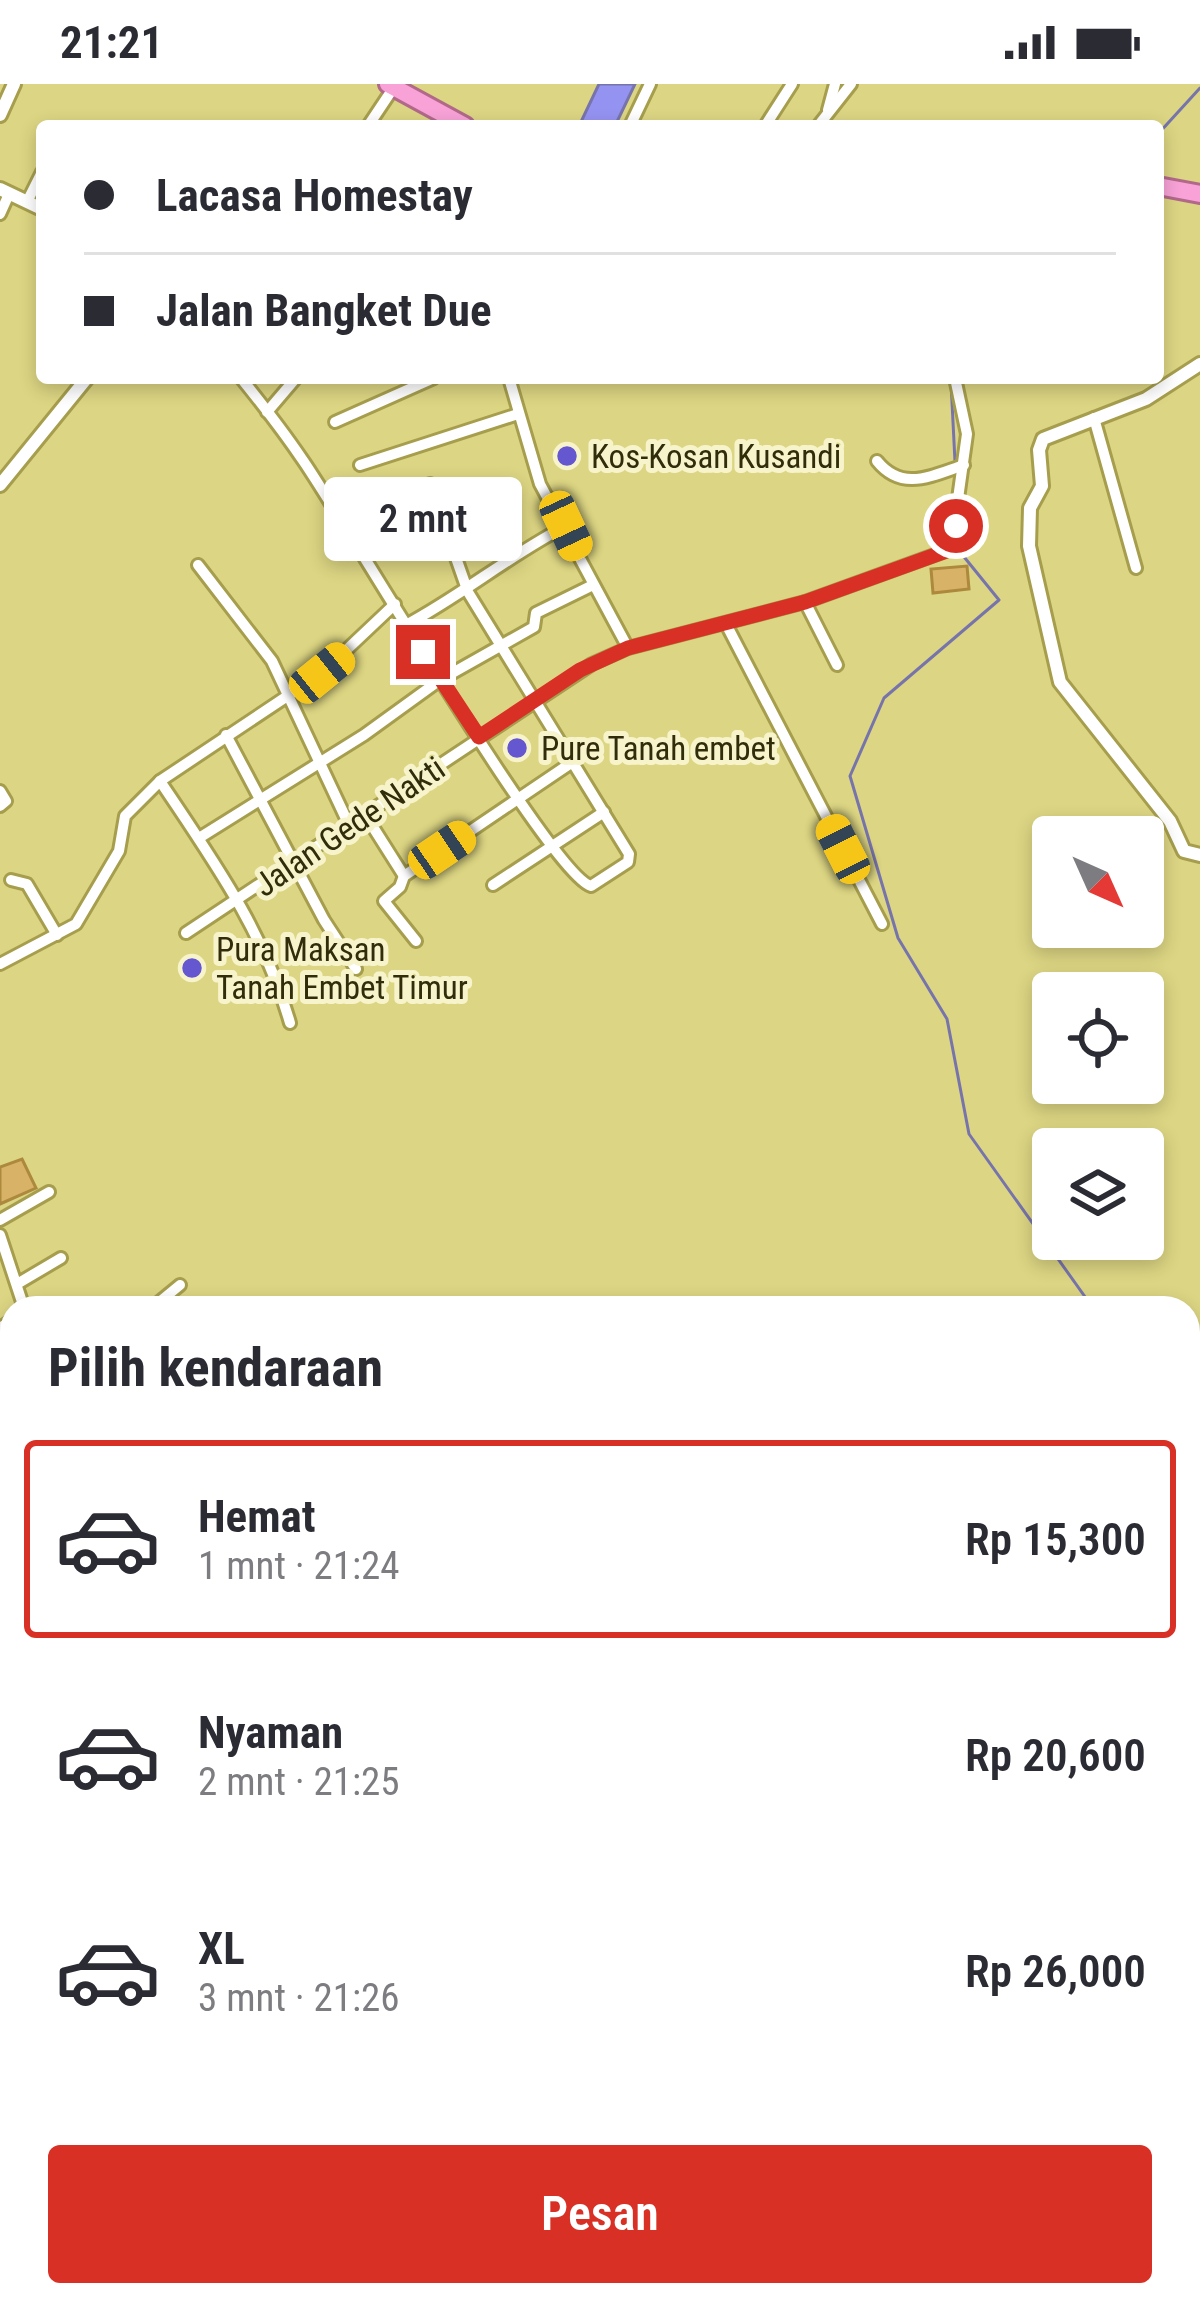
<!DOCTYPE html>
<html lang="id">
<meta charset="utf-8">
<style>
body{margin:0;font-family:"Roboto Condensed",sans-serif;background:#f7f7f7;color:#2b2b33;height:100vh;display:flex;flex-direction:column;font-size:45px;white-space:nowrap}
*{box-sizing:border-box;margin:0}
p{font-size:39px;color:#7c7c81}
.icon{flex:none;width:66px;height:66px;fill:none;stroke:currentColor;stroke-width:2;stroke-linecap:round;stroke-linejoin:round}
.map{position:relative;flex:1;overflow:hidden}
.side{position:absolute;left:0px;top:1212px;width:1200px;height:1011px;display:flex;flex-direction:column;background:#fff;border-radius:36px 36px 0 0;box-shadow:0 6px 18px #0003}
.side>*{flex:none}
.hud{position:absolute;left:36px;top:36px;width:1128px;height:264px;border-radius:12px;box-shadow:0 6px 18px #0003;display:grid;align-content:center;height:264px;padding:0 48px;background:#fff}
.needle{width:78px;rotate:135deg}
.tools{position:absolute;left:1032px;top:732px;display:grid;gap:24px}
.tools a{display:grid;place-items:center;width:132px;height:132px;border-radius:12px;background:#fff;box-shadow:0 6px 18px #0003;font-size:60px}
.end{position:absolute;width:54px;height:54px;margin:-27px;border:15px solid #d93025;background:#fff;box-shadow:0 0 0 6px #fff}
.from{border-radius:50%}
.bubble{position:absolute;height:84px;border-radius:12px;background:#fff;box-shadow:0 6px 18px #0003;font-size:39px;font-weight:600;line-height:84px;text-align:center}
.car{position:absolute;width:36px;height:72px;margin:-36px -18px;border-radius:15px;box-shadow:0 0 9px 3px #0007;background:linear-gradient(#f5c518 24%,#345 0 40%,#f5c518 0 76%,#345 0 86%,#f5c518 0)}
.hud b{display:flex;align-items:center;gap:42px;height:114px;font-size:45px}
.hud b+b{border-top:3px solid #e1e1e2}
.hud i{width:30px;height:30px;background:#2b2b33}
ul{padding:0;list-style:none}
li{display:flex;align-items:center;gap:36px;height:198px;margin:0 24px 18px;padding:0 24px;border:6px solid transparent;border-radius:12px}
li div{flex:1}
li b{display:block;font-size:45px}
li em{font-style:normal;font-weight:600}
li.current{border-color:#d93025}
li>.icon{width:108px;height:108px;stroke-width:1.5}
h2{padding:0 48px;font-size:54px;line-height:144px}
.cta{display:flex;gap:24px;margin-top:auto;padding:24px 48px}
.cta a{flex:1;height:138px;border-radius:12px;background:#d93025;color:#fff;font-size:48px;font-weight:600;line-height:138px;text-align:center}
.status{display:flex;justify-content:space-between;align-items:center;height:84px;padding:0 60px;background:#fff;direction:ltr}
.status svg{height:33px;fill:currentColor}
.map>svg:first-child{display:block}
</style>
<div class="status"><b>21:21</b><svg viewBox="0 0 49 12"><path d="M0 12V9h3v3zM5 12V6h3v6zM10 12V3h3v9zM15 12V0h3v12zM26 1h20v11H26zM47 4h2v5h-2z"/></svg></div>
<div class="map">
<svg width="1200" height="2221" viewBox="0 0 1200 2221">
<rect width="100%" height="100%" fill="#dcd583"/>
<!-- water -->
<polygon fill="#9593f1" stroke="#7774ac" stroke-width="3" points="599,0 635,0 615,42 579,42"/>
<g fill="none" stroke-linecap="round" stroke-linejoin="round">
<!-- stream -->
<g stroke="#7774ac" stroke-width="3">
<polyline points="1015,42 1053,42"/>
<polyline points="1158,50 1200,4"/>
<polyline points="951,298 955,378"/>
<polyline points="956,463 999,516 884,614 850,692 898,854 947,935 969,1050 1093,1224"/>
<polyline points="1188,1350 1200,1366"/>
</g>
</g>
<!-- building -->
<g fill="#d8b267" stroke="#ad893d" stroke-width="3">
<polygon points="967,482 969,505 933,509 931,485"/>
<polygon points="22,1075 36,1104 0,1120 0,1083"/>
</g>
<g fill="none" stroke-linecap="round" stroke-linejoin="round">
<!-- minor casing -->
<g stroke="#a69e4d" stroke-width="16">
<g id="minor">
<polyline points="828,26 835,0"/>
<polyline points="368,42 394,3"/>
<polyline points="630,42 650,0"/>
<polyline points="765,42 792,0"/>
<polyline points="818,42 851,0"/>
<polyline points="27,118 42,88"/>
<polyline points="0,130 9,110"/>
<path d="M 241,294 C 262,320 283,347 302,375 C 343,433 551,791 591,802 L 628,778 L 629,770 L 468,508 L 430,400"/>
<polyline points="509,294 540,400 628,564"/>
<polyline points="267,328 296,294"/>
<polyline points="1094,334 1136,484"/>
<polyline points="335,338 434,294"/>
<path d="M 877,377 C 902,408 931,392 964,381"/>
<polyline points="360,381 518,330"/>
<polyline points="198,481 272,577 350,743"/>
<polyline points="805,518 837,581"/>
<polyline points="726,540 882,840"/>
<path d="M 406,541 C 462,511 510,471 566,442"/>
<polyline points="226,651 324,836 356,885"/>
<path d="M 160,697 C 212,775 264,847 290,939"/>
<polyline points="0,707 6,717 0,722"/>
<polyline points="366,732 404,792"/>
<polyline points="199,754 364,651 440,596 534,543 536,529 593,501"/>
<polyline points="11,796 27,800 57,851"/>
<polyline points="493,801 604,728"/>
<polyline points="186,849 592,580 628,564 805,518 951,465 967,350 955,294"/>
<polyline points="416,857 384,817 400,803 404,792 571,679"/>
<polyline points="0,880 76,840 119,767 125,732 160,697 322,589 395,520"/>
<polyline points="0,1136 49,1108"/>
<polyline points="0,1151 24,1224"/>
<polyline points="17,1200 61,1174"/>
<polyline points="152,1224 180,1201"/>
<polyline points="0,1244 12,1236"/>
<polyline points="0,1411 12,1403"/>
<polyline points="630,2211 635,2221"/>
<polyline points="872,2211 877,2221"/>
</g>
</g>
<!-- tertiary casing -->
<g stroke="#a69e4d" stroke-width="18">
<g id="tertiary">
<polyline points="0,31 14,0"/>
<polyline points="0,105 42,125"/>
<polyline points="1200,280 1146,315 1043,355 1039,366 1042,402 1030,424 1029,462 1060,598 1170,737 1184,767 1200,771"/>
<polyline points="0,401 87,294"/>
</g>
</g>
<!-- trunk casing -->
<g stroke="#b26989" stroke-width="22">
<g id="trunk">
<polyline points="388,0 465,42"/>
<polyline points="1158,102 1200,110"/>
</g>
</g>
<!-- minor -->
<use href="#minor" stroke="#fff" stroke-width="10"/>
<!-- tertiary -->
<use href="#tertiary" stroke="#fff" stroke-width="12"/>
<!-- trunk -->
<use href="#trunk" stroke="#f8a2d7" stroke-width="16"/>
</g>
<g fill="none" stroke-linecap="round" stroke-linejoin="round">
<!-- route -->
<polyline stroke="#d93025" stroke-width="15" points="423,568 479,653 580,586 628,564 805,518 952,465 956,442"/>
</g>
<!-- markers -->
<g fill="#6457d0" stroke="#f7f4cc" stroke-width="4.5">
<circle cx="567" cy="372" r="12"/>
<circle cx="517" cy="664" r="12"/>
<circle cx="192" cy="884" r="12"/>
</g>
<g text-anchor="middle" stroke-width="10" stroke-linejoin="round" paint-order="stroke">
<!-- poi labels -->
<g font-size="33" fill="#312d0a" stroke="#f7f4cc" text-anchor="start">
<text x="591" y="384">Kos-Kosan Kusandi</text>
<text x="541" y="676">Pure Tanah embet</text>
<text x="216" y="877">Pura Maksan<tspan x="216" dy="38">Tanah Embet Timur</tspan></text>
</g>
<!-- street labels -->
<g font-size="33" fill="#312d0a" stroke="#f7f4cc">
<text transform="translate(349 742) rotate(-34)" y="12">Jalan Gede Nakti</text>
</g>
</g>
</svg>
<div class="tools">
<a><svg class="needle" viewBox="-14 -14 28 28"><path d="M0-13l5 13h-10z" fill="#e53935"/><path d="M0 13l5-13h-10z" fill="#7c7c81"/></svg></a>
<a><svg class="icon" aria-label="locate" viewBox="0 0 24 24"><circle cx="12" cy="12" r="6"/><path d="M12 2v4M12 18v4M2 12h4M18 12h4"/></svg></a>
<a><svg class="icon" aria-label="layers" viewBox="0 0 24 24"><path d="M12 4l9 5-9 5-9-5zM3 14l9 5 9-5"/></svg></a>
</div>
<i class="end from" style="left:956px;top:442px"></i>
<i class="end" style="left:423px;top:568px"></i>
<div class="bubble" style="left:324px;top:393px;width:198px">2 mnt</div>
<i class="car" style="left:566px;top:442px;rotate:155deg"></i>
<i class="car" style="left:322px;top:589px;rotate:51deg"></i>
<i class="car" style="left:843px;top:765px;rotate:333deg"></i>
<i class="car" style="left:442px;top:766px;rotate:56deg"></i>
<div class="hud">
<b><i class="from"></i>Lacasa Homestay</b>
<b><i></i>Jalan Bangket Due</b>
</div>
<section class="side">
<h2>Pilih kendaraan</h2>
<ul>
<li class="current"><svg class="icon" aria-label="car" viewBox="0 0 24 24"><path d="M5 17H2v-5l4-1 3-4h7l3 4 3 1v5h-3M9 17h6M6 11h13"/><circle cx="7" cy="17" r="2"/><circle cx="17" cy="17" r="2"/></svg><div><b>Hemat</b><p>1 mnt · 21:24</p></div><em>Rp 15,300</em></li>
<li><svg class="icon" aria-label="car" viewBox="0 0 24 24"><path d="M5 17H2v-5l4-1 3-4h7l3 4 3 1v5h-3M9 17h6M6 11h13"/><circle cx="7" cy="17" r="2"/><circle cx="17" cy="17" r="2"/></svg><div><b>Nyaman</b><p>2 mnt · 21:25</p></div><em>Rp 20,600</em></li>
<li><svg class="icon" aria-label="car" viewBox="0 0 24 24"><path d="M5 17H2v-5l4-1 3-4h7l3 4 3 1v5h-3M9 17h6M6 11h13"/><circle cx="7" cy="17" r="2"/><circle cx="17" cy="17" r="2"/></svg><div><b>XL</b><p>3 mnt · 21:26</p></div><em>Rp 26,000</em></li>
</ul>
<div class="cta"><a>Pesan</a></div>
</section>
</div>
